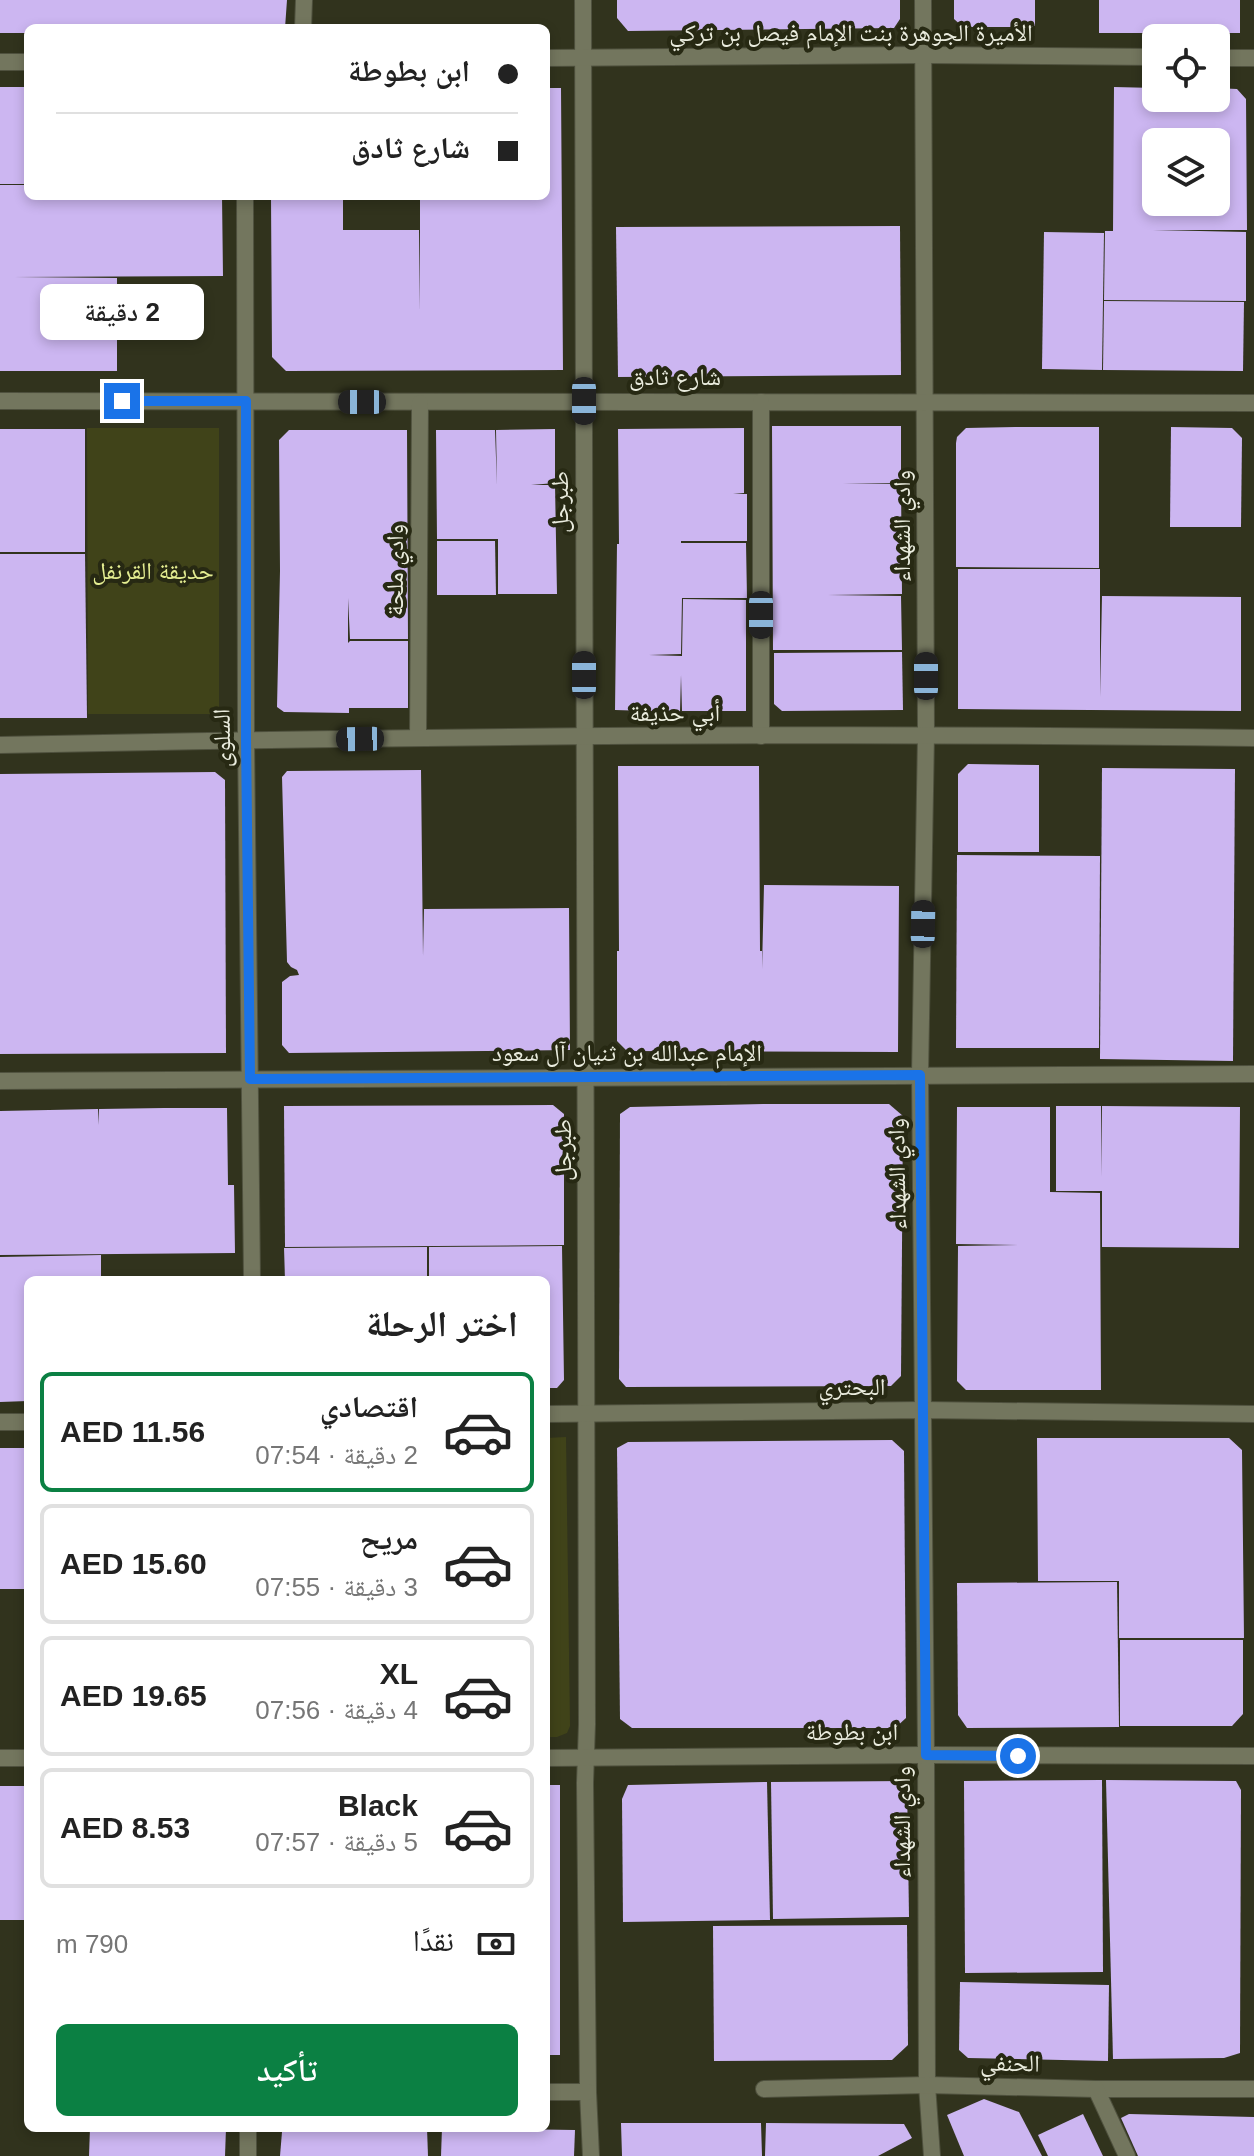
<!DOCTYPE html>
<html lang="ar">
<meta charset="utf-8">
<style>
body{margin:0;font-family:Arial,"Noto Naskh Arabic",sans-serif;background:#f2f2f2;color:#222;direction:rtl;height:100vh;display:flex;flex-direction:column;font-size:30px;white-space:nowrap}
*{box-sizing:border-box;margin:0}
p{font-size:26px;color:#767676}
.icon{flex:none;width:44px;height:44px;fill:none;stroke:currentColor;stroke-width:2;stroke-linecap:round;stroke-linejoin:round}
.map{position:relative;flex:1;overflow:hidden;direction:ltr}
.side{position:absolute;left:24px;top:1276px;width:526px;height:856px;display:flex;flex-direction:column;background:#fff;border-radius:12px;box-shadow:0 4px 12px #0003;direction:rtl}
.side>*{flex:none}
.top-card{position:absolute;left:24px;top:24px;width:526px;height:176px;border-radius:12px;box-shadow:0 4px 12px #0003;direction:rtl;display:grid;align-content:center;height:176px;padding:0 32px;background:#fff}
.fabs{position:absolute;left:1142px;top:24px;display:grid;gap:16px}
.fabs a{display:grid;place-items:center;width:88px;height:88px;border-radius:12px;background:#fff;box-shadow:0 4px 12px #0003;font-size:40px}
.end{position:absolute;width:36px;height:36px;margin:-18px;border:10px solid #1a73e8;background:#fff;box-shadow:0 0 0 4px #fff}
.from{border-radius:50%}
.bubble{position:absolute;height:56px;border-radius:12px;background:#fff;box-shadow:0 4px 12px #0003;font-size:26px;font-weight:600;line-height:56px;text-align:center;direction:rtl}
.car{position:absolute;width:24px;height:48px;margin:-24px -12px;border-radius:10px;box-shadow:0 0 6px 2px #0007;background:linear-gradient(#222 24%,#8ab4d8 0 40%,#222 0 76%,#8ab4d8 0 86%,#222 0)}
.top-card b{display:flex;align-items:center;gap:28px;height:76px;font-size:30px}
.top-card b+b{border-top:2px solid #e0e0e0}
.top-card i{width:20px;height:20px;background:#222}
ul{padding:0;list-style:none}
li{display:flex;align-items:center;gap:24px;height:120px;margin:0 16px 12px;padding:0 16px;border:4px solid #e0e0e0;border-radius:12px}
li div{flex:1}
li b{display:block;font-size:30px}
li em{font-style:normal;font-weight:600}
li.current{border-color:#0b8043}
li>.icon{width:72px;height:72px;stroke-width:1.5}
h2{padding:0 32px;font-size:36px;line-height:96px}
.pay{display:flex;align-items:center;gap:20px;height:88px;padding:0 32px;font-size:30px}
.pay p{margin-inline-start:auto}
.cta{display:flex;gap:16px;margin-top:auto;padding:16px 32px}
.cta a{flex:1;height:92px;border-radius:12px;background:#0b8043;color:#fff;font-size:32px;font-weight:600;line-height:92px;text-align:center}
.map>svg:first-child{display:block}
</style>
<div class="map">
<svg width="1254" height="2156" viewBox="0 0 1254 2156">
<rect width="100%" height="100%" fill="#31331d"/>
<!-- green -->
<g fill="#404319">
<polygon points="87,428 219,428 219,714 88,714"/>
<polygon points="566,1437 570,1726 567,1733 557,1737 546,1737 546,1438"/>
</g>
<!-- building -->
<g fill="#ccb6f1" fill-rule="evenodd">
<polygon points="0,0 287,0 285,28 28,28 28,33 0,33"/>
<polygon points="617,0 900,0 900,19 894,28 628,31 617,18"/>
<polygon points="954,0 1035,0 1035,27 963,27 954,19"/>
<rect x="1099" y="0" width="141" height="33"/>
<rect x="0" y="87" width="28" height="97"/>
<path d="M 1114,87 L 1156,88 L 1156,98 L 1216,98 L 1216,88 L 1237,89 L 1246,99 L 1247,230 L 1153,230 L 1246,232 L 1246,301 L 1104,300 L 1105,231 L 1113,231 ZM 1156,142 L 1216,142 L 1216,202 L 1156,202 Z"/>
<polygon points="546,88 561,88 563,370 286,371 272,357 271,196 343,196 343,230 419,230 420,311 420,196 546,196"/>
<polygon points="0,185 28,185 28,196 222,196 223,276 15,277 117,278 117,371 0,371"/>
<polygon points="900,226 901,375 618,377 616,227"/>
<polygon points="1044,232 1104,233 1102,370 1042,369"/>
<polygon points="1104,301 1244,302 1243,371 1103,370"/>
<polygon points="772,426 901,426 901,483 843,484 901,484 902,594 828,595 901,596 902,650 773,650"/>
<polygon points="1015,427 1099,427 1099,568 956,567 956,443 957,437 966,428"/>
<polygon points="1171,427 1232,428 1242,438 1241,527 1170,527"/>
<polygon points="744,428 744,493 733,494 747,494 747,541 681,541 681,543 746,543 747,598 682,598 681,654 649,655 682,656 683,599 746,600 746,711 682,711 681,675 680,712 615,710 617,544 619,544 618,429"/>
<rect x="0" y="429" width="85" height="123"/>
<polygon points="555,429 555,483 531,485 555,485 557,594 498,594 498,539 437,539 436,430 495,430 497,485 496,430"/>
<polygon points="289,430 407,430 408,639 350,639 348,598 348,643 350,641 408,641 408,708 349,708 349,713 284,712 277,707 280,571 279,440"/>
<polygon points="437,541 495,541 496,595 437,595"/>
<polygon points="0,554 85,554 87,718 0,718"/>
<polygon points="958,569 1100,569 1100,697 1102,596 1241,597 1241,711 958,709"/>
<polygon points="902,652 903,710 782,711 774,704 774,653"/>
<polygon points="968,764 1039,765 1039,852 958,852 958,774"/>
<polygon points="618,766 759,766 760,951 762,951 762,969 764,885 899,886 898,1052 627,1051 617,1041 617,951 619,951"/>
<polygon points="1102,768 1235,769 1233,1061 1100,1059"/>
<polygon points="421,770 423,956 424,909 569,908 570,1050 289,1053 282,1045 282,982 290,976 299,975 297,970 291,967 287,962 282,777 287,771"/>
<polygon points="215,772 225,780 226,1053 0,1054 0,774"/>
<polygon points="957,855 1100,856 1099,1048 956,1048"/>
<polygon points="763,1104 889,1104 903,1116 901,1376 891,1386 626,1387 619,1379 620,1114 630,1107"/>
<polygon points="553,1105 564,1114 564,1245 285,1247 284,1106"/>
<polygon points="1056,1106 1101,1106 1101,1177 1102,1106 1240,1107 1239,1248 1102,1247 1102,1191 1056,1191"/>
<polygon points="957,1107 1050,1107 1050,1192 1100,1193 1101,1390 966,1390 957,1381 958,1246 1021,1245 956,1244"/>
<polygon points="164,1108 227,1108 228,1185 234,1185 235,1253 0,1255 0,1111 98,1109 98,1125 99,1109"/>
<polygon points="562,1246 564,1380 557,1388 546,1388 546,1280 429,1280 429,1247"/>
<polygon points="427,1247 427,1280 285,1280 284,1248"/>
<polygon points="101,1255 101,1280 28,1280 28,1401 0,1402 0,1257"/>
<polygon points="1037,1438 1229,1438 1242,1450 1244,1638 1119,1638 1119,1581 1038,1581"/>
<polygon points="892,1440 904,1451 906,1718 895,1728 632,1728 620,1719 617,1448 628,1442"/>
<rect x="0" y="1448" width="28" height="141"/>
<polygon points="1117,1582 1119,1727 967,1728 958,1715 957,1583"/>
<polygon points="1120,1640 1243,1640 1243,1714 1232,1726 1120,1726"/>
<polygon points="1102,1780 1103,1972 965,1973 964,1781"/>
<polygon points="1106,1780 1236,1781 1241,1790 1240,2053 1224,2058 1113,2059"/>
<polygon points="907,1781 909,1917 773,1919 771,1782"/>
<polygon points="767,1782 770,1920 623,1922 622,1799 628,1785"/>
<rect x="546" y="1785" width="14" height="270"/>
<rect x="0" y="1786" width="28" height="134"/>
<polygon points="907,1925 908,2045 892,2060 714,2061 713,1926"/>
<polygon points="960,1982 1109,1985 1108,2061 968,2058 959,2050"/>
<polygon points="984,2099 1019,2112 1042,2156 964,2156 947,2115"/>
<polygon points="1083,2114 1103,2156 1048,2156 1038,2135"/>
<polygon points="1129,2114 1254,2117 1254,2156 1138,2156 1121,2118"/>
<polygon points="621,2123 761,2123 762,2156 622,2156"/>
<polygon points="766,2123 904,2124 912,2138 878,2156 765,2156"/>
<polygon points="90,2128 226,2128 225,2156 89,2156"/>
<polygon points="287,2128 427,2128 428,2156 280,2156 282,2132"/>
<polygon points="442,2128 575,2130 574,2156 441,2156"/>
</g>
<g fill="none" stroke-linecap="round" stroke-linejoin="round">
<!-- minor casing -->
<g stroke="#4f513e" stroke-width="18">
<g id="minor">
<polyline points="583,0 587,1724 585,1783 588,2092 591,2156"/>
<polyline points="923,0 926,735 920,1075 926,1755 927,2085 932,2156"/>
<polyline points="303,28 304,0"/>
<polyline points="546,58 924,55 1156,57"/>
<polyline points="1216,58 1254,58"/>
<polyline points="0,62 28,62"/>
<polyline points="245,196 246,740 252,1280"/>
<polyline points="0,401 1254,403"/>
<polyline points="761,736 761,402"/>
<polyline points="418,738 420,403"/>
<path d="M 0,745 C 418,736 836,732 1254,738"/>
<polyline points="0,1081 1254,1074"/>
<polyline points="546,1414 923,1410 1254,1414"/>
<polyline points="0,1422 28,1422"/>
<polyline points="0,1758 28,1758"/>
<polyline points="546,1758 926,1755 1254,1756"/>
<polyline points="764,2089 927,2085 1096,2089 1254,2089"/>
<polyline points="1096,2089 1127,2156"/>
<polyline points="546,2092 588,2092"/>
<polyline points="248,2128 248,2156"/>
</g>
</g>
<!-- minor -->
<use href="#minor" stroke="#73765e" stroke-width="16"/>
</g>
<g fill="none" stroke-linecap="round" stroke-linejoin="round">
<!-- route -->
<polyline stroke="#1a73e8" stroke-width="10" points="122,401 246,401 246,740 250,1079 920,1075 926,1755 1018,1756"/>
</g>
<g text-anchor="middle" stroke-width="8" stroke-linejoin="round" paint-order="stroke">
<!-- street labels -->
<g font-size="24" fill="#eaecde" stroke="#272913">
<text x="851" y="41">الأميرة الجوهرة بنت الإمام فيصل بن تركي</text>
<text x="675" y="385">شارع ثادق</text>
<text transform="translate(560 502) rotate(-90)" y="8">طبرجل</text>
<text transform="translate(902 526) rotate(-90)" y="8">وادي الشهداء</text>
<text transform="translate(395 570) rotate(-90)" y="8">وادي ملحة</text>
<text x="675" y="721">أبي حذيفة</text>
<text transform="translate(222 738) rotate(-91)" y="8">السلوى</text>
<text x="627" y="1061">الإمام عبدالله بن ثنيان آل سعود</text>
<text transform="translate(563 1150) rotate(-90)" y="8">طبرجل</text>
<text transform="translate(897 1174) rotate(-91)" y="8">وادي الشهداء</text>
<text x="852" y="1395">البحتري</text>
<text x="852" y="1740">ابن بطوطة</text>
<text transform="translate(902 1822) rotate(-90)" y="8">وادي الشهداء</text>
<text transform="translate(1010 2063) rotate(1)" y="8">الحنفي</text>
</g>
<!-- park labels -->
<g font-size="24" fill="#e4ed91" stroke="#272913">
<text x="153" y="579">حديقة القرنفل</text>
</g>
</g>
</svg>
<div class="fabs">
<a><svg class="icon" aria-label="locate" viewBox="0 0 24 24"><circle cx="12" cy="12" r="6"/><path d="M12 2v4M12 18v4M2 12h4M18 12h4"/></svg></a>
<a><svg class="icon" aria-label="layers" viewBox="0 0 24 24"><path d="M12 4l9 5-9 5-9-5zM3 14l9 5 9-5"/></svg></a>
</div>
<i class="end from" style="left:1018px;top:1756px"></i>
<i class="end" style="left:122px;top:401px"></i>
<div class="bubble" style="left:40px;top:284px;width:164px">2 دقيقة</div>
<i class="car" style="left:584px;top:401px;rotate:180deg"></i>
<i class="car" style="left:362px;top:402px;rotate:270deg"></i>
<i class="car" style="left:761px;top:615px;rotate:180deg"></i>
<i class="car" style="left:584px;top:675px;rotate:0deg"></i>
<i class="car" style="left:926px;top:676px;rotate:0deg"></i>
<i class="car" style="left:360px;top:739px;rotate:269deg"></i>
<i class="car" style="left:923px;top:924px;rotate:1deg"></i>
<div class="top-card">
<b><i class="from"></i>ابن بطوطة</b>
<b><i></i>شارع ثادق</b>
</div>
<section class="side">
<h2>اختر الرحلة</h2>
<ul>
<li class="current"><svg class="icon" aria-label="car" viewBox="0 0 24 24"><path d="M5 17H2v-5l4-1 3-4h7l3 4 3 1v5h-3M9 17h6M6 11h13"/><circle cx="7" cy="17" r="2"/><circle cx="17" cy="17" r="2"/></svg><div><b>اقتصادي</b><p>2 دقيقة · 07:54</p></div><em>AED 11.56</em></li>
<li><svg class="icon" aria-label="car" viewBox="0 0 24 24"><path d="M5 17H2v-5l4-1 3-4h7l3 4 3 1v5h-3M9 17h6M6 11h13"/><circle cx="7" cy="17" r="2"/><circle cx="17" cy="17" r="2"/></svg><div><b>مريح</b><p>3 دقيقة · 07:55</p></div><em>AED 15.60</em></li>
<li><svg class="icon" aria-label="car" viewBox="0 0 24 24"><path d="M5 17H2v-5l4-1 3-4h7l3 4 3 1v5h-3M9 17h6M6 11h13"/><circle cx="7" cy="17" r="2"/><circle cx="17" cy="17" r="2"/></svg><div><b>XL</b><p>4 دقيقة · 07:56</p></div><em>AED 19.65</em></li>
<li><svg class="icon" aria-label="car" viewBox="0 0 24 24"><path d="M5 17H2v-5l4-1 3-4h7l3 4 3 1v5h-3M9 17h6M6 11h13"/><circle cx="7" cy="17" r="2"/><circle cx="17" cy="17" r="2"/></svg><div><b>Black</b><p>5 دقيقة · 07:57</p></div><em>AED 8.53</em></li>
</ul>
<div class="pay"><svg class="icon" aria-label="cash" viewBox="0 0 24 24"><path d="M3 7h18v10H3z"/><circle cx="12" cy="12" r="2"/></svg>نقدًا<p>790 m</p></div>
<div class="cta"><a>تأكيد</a></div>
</section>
</div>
